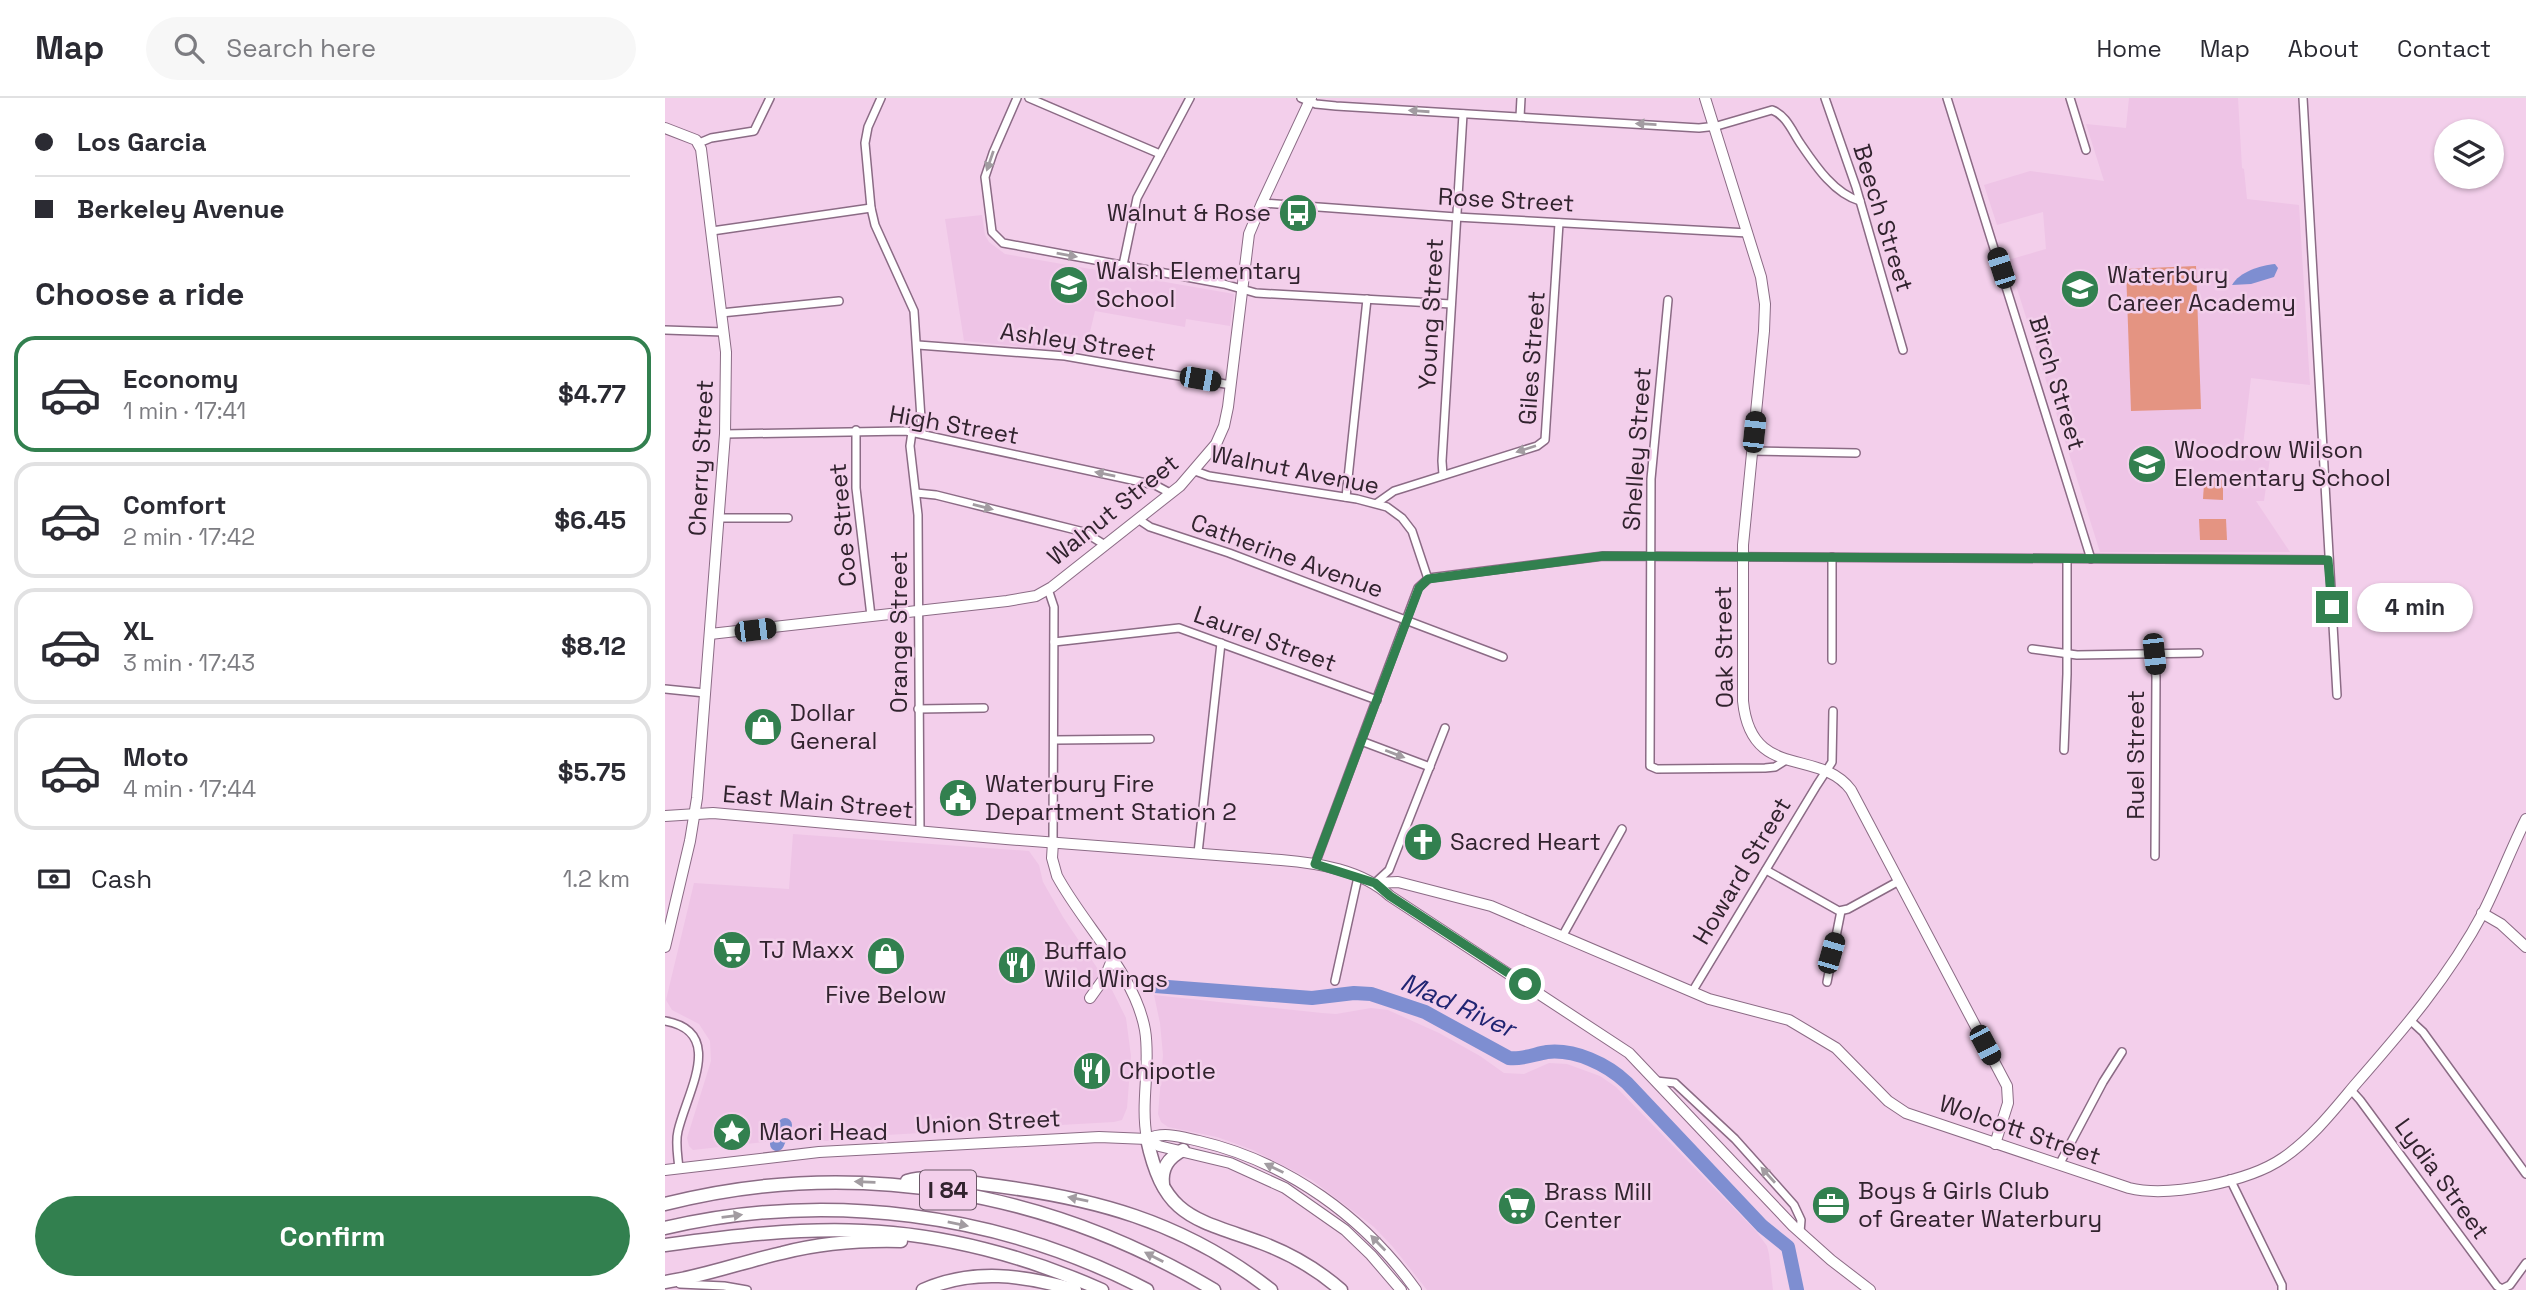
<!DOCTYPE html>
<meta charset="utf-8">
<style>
body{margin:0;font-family:"Space Grotesk",sans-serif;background:#f7f7f7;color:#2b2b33;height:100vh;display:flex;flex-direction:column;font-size:26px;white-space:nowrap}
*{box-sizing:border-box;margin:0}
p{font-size:23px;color:#7c7c81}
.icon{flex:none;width:38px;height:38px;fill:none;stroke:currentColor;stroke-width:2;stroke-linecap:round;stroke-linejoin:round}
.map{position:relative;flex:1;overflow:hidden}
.sheet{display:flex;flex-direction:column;background:#fff;width:665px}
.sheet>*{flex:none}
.hud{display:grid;align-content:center;height:154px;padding:0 35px;background:#fff}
.tools{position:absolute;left:1769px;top:21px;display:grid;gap:14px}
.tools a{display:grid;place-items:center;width:70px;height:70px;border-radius:50%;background:#fff;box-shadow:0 2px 5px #0004;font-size:35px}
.end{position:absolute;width:32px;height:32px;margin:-16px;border:9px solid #32804f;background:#fff;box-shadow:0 0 0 4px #fff}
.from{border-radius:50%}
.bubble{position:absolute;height:49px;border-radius:24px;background:#fff;box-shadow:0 2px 5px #0004;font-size:23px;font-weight:700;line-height:49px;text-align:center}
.car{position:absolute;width:21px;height:42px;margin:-21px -10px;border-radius:9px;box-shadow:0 0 5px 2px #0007;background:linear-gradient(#222 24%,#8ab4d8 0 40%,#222 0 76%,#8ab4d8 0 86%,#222 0)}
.hud b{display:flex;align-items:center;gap:24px;height:66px;font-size:26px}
.hud b+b{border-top:2px solid #e1e1e2}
.hud i{width:18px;height:18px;background:#2b2b33}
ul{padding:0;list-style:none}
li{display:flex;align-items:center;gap:21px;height:116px;margin:0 14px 10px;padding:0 21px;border:4px solid #e1e1e2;border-radius:21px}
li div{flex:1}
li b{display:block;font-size:26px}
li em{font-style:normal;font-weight:700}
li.selected{border-color:#32804f}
li>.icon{width:63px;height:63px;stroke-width:1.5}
h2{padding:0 35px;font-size:32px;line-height:84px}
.pay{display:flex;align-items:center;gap:18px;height:77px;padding:0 35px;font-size:26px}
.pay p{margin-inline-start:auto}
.primary-button{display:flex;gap:14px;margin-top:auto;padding:14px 35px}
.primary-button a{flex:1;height:80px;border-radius:42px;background:#32804f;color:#fff;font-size:28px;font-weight:700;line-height:80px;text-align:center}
header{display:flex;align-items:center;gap:42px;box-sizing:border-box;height:98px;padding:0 35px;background:#fff;border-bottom:2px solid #e1e1e2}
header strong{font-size:33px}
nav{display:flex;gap:38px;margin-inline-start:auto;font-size:24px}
.search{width:490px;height:63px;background:#f7f7f7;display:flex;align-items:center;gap:18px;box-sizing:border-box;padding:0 24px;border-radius:38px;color:#7c7c81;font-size:26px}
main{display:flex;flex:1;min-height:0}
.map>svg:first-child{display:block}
</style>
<header>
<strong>Map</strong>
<div class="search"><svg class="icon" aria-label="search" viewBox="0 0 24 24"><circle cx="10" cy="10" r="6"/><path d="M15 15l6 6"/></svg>Search here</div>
<nav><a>Home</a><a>Map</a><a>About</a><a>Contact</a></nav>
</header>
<main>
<section class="sheet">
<div class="hud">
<b><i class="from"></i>Los Garcia</b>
<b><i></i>Berkeley Avenue</b>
</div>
<h2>Choose a ride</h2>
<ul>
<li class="selected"><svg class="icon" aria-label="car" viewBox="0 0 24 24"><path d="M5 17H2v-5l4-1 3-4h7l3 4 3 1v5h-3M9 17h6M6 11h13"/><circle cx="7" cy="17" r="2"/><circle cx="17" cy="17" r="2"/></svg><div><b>Economy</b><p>1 min · 17:41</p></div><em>$4.77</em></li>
<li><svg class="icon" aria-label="car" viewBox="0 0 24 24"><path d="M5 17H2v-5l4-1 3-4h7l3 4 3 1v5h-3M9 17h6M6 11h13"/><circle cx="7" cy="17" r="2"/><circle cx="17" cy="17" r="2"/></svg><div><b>Comfort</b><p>2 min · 17:42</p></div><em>$6.45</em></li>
<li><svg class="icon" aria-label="car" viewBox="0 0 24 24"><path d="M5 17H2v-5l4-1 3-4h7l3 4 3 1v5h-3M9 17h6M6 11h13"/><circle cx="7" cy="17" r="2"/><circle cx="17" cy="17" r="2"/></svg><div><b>XL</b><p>3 min · 17:43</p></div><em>$8.12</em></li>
<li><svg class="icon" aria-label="car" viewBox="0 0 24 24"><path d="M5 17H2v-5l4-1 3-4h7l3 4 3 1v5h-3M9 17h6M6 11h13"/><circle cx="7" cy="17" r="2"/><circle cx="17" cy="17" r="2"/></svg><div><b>Moto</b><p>4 min · 17:44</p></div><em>$5.75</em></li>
</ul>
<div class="pay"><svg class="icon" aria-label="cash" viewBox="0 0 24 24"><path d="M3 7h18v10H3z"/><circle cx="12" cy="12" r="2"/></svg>Cash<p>1.2 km</p></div>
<div class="primary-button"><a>Confirm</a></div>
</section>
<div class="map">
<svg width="1861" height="1192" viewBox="0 0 1861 1192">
<rect width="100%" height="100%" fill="#f3cfeb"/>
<!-- built -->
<g fill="#eec4e6">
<polygon points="1464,0 1573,0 1577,70 1579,71 1582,101 1634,107 1645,287 1586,280 1577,356 1605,360 1599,403 1591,403 1625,454 1435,454 1343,162 1381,151 1378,114 1332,127 1319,87 1365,73 1439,83 1421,26 1461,30"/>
<polygon points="317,117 320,137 324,144 340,156 569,196 565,228 521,221 520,229 430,213 420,255 299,243 280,121"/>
<polygon points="128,736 364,753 374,767 378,784 398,819 447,892 461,920 466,958 462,1010 457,1022 449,1024 221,1037 161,1043 135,1040 28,1052 24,1048 22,1040 46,963 45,943 34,926 7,912 1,902 29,785 124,791"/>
<polygon points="489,897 657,915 671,916 706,910 723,912 774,935 815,958 839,975 859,976 884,965 902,966 935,978 951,989 1091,1133 1102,1148 1104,1156 1108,1192 762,1192 728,1149 709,1129 647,1082 588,1052 552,1039 503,1029 496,1024 493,1016 498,957 495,925"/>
</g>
<!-- green -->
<g fill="#e49482">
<polygon points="1531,168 1536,311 1466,313 1461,171"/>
<polygon points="1546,379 1558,382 1558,402 1538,401 1539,386"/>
<polygon points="1534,421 1561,421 1562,442 1535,442"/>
</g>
<!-- water -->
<path fill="#7e8ed1" d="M 1610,166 L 1613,170 L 1609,179 L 1586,186 L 1567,187 C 1574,174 1596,167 1610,166 Z"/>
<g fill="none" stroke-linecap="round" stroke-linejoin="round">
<!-- river -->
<g stroke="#7e8ed1" stroke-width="14">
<path d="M 490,888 L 647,900 L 689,895 L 706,896 L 760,914 L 844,960 C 856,962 870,956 882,954 C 910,951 942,966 962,985 L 1097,1128 L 1123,1149 L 1132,1192"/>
<polyline points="112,1046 120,1027"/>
</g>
<!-- street casing -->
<g stroke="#8b6b85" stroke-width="10">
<g id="street">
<polyline points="216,0 203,29 200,45 206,110 210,127 249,213 257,336"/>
<polyline points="352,0 328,55 320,79 327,134 338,145 559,186 591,195 786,206"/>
<polyline points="364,0 495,56"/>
<path d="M 636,0 L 651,6 L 671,8 L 1034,30 L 1052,28 L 1107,12 C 1121,17 1127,33 1135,45 C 1150,67 1169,96 1195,103"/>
<polyline points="1160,0 1191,89 1238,252"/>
<polyline points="1282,0 1426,461"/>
<polyline points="1405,0 1421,52"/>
<polyline points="1638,0 1672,597"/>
<polyline points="855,19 856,0"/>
<polyline points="34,45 46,40 89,33 105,0"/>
<polyline points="597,105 791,119 1083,135"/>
<polyline points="47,133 206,110"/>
<polyline points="458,167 472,100 525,0"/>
<polyline points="1003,202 986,381 985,668 992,671 1100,670 1110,669 1121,662"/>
<polyline points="56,215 174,203"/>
<polyline points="0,232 59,234"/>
<polyline points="253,247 400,258 566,287"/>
<polyline points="191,332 191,390 206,518"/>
<polyline points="247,334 245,348 253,417 255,734"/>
<polyline points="60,336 241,333 490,387 505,395"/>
<polyline points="1088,353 1191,355"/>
<polyline points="530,373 544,378 692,401 722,409 737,420 747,433 763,481"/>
<polyline points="778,377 777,363 798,16"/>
<polyline points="251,395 271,397 419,434 440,447"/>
<polyline points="681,399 702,201"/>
<polyline points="712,405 729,393 872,348 880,342 894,125"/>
<polyline points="54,420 123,420"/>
<polyline points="473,421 485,429 564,455 838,559"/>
<polyline points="383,491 389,509 388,744"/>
<polyline points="389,544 514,530 712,602"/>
<polyline points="1367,551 1412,557 1534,555"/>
<polyline points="1489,556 1491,579 1490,758"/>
<polyline points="1167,562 1167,459"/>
<polyline points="0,591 40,595"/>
<polyline points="253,611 319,610"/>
<polyline points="390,642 485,641"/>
<polyline points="696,643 765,669"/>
<polyline points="1399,652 1402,576 1402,461"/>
<polyline points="533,755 556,545"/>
<polyline points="650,766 753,490 764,480 938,458 1663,462"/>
<polyline points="1101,772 1174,813 1183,811 1234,783"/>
<polyline points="711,784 724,772 780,630"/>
<polyline points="898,837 957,731"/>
<polyline points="670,883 693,779"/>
<polyline points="1162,884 1176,813"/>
<polyline points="1027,894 1152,687 1167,664 1168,613"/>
<path d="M 0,923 C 61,934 22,994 13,1033 C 10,1045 13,1058 14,1071"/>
<polyline points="1746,923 1758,934 1861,1076"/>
<polyline points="991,983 1010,985 1070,1041 1129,1107 1136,1122 1135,1134"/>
<polyline points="1686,992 1695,1002 1832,1188 1837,1191 1845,1187 1861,1165"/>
<polyline points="1394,1067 1438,984 1457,954"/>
<polyline points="1565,1081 1617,1187 1617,1192"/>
<polyline points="15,1186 59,1188 82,1192"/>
</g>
</g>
<!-- secondary casing -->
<g stroke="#8b6b85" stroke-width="12">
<g id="secondary">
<path d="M 1040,0 L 1096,179 L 1100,206 L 1099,233 L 1078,447 L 1078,603 C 1086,684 1154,649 1186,692 L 1342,988 L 1343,1005 L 1330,1046"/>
<polyline points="0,30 31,42 36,51 61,254 60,336 32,700 25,743 0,849"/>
<polyline points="45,536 342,503 371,498 387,489 515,388 551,346 559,328 563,309 584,136 597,105 646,0"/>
<path d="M 0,718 L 48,715 L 341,741 L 616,762 C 653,765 697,772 725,798 L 964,955 L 1128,1128 L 1166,1162 L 1205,1192"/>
<path d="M 388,744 L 387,760 L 392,778 C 419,828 470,876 480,932 C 486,968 475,1004 482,1041"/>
<path d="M 710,785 L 733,784 L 826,808 L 1044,901 L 1124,922 L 1171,950 L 1223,1003 L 1241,1015 L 1464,1090 C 1504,1100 1585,1083 1618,1060 C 1646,1041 1668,1013 1689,988 C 1738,932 1784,879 1819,813 C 1834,783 1846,751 1861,721"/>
<polyline points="1817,815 1836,826 1861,849"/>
<polyline points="425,900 440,879 447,862"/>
<path d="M 482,1041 C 499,1033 516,1039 534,1043 C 623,1064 699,1119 751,1192"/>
<polyline points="0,1072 154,1054 434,1039 482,1041 494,1048 565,1065 620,1090 680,1132 706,1157 736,1192"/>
</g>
</g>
<!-- highway casing -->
<g stroke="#8b6b85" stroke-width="15">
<g id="highway">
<path d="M 482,1041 C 499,1120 528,1120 597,1145 C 626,1156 652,1171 676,1192"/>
<path d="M 242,1083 C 266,1076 293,1083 317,1086 C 427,1099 518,1123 606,1192"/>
<path d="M 498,1087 C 496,1070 503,1060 518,1052"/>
<path d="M 0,1106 C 188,1058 383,1092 549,1192"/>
<path d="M 0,1130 C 162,1092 335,1115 482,1192"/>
<path d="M 0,1147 C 66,1138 132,1130 198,1133 C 279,1136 363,1159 437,1192"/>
<path d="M 0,1184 C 40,1178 77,1164 117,1155 C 156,1145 196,1142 236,1143"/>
<path d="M 258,1192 C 308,1170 359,1177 410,1192"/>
</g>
</g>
<!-- street -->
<use href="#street" stroke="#fff" stroke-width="7"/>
<!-- secondary -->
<use href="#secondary" stroke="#fff" stroke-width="10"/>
<!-- highway -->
<use href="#highway" stroke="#fff" stroke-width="12"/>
</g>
<!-- one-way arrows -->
<defs><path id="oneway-solid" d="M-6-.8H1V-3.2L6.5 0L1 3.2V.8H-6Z" transform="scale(1.75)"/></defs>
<g fill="#a29ca1">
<use href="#oneway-solid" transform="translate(754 13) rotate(-176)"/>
<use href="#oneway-solid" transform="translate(981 26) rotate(-177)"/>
<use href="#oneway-solid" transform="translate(325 63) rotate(109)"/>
<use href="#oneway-solid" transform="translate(402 157) rotate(10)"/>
<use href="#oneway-solid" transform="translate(861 351) rotate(162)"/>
<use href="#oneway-solid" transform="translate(440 376) rotate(-168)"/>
<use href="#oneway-solid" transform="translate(318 409) rotate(14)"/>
<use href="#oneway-solid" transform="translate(730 656) rotate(21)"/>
<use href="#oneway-solid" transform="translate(609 1070) rotate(-154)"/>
<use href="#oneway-solid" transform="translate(1103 1077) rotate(-132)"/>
<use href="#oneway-solid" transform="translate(200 1084) rotate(-178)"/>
<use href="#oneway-solid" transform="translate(413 1101) rotate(-168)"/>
<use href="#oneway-solid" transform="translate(67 1118) rotate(-7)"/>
<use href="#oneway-solid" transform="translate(293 1126) rotate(11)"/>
<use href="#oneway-solid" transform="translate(713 1145) rotate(-134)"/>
<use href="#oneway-solid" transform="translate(489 1159) rotate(-153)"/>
</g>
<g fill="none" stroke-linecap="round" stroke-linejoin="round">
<!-- route -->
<polyline stroke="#32804f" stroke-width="9" points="860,886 725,798 710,785 650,766 754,490 763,481 938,458 1663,462 1667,509"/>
</g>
<!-- icons -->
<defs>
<g id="bus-disc" transform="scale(2.0125)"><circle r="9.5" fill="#32804f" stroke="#f3cfeb"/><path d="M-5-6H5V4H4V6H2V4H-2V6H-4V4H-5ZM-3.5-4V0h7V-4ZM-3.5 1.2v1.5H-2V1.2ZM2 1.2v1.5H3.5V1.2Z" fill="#fff"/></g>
<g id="school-disc" transform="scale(2.0125)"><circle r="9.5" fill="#32804f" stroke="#f3cfeb"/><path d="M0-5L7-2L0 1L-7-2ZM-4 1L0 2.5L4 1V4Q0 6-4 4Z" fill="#fff"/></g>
<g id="shop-disc" transform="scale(2.0125)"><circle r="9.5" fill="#32804f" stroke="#f3cfeb"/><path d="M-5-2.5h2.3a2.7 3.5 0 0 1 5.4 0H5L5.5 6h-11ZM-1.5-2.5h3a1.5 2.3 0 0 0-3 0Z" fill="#fff"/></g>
<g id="civic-disc" transform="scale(2.0125)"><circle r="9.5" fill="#32804f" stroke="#f3cfeb"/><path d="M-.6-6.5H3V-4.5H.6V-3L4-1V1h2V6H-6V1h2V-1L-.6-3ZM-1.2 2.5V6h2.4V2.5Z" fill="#fff"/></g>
<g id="church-disc" transform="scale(2.0125)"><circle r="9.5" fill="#32804f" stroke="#f3cfeb"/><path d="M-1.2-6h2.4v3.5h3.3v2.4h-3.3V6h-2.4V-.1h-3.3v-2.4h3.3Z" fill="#fff"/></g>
<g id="supermarket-disc" transform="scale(2.0125)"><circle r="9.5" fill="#32804f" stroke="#f3cfeb"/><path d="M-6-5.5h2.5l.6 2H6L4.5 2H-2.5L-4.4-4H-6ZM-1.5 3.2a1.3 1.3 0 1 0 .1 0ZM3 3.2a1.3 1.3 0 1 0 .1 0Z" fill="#fff"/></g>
<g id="restaurant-disc" transform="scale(2.0125)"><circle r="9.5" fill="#32804f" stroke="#f3cfeb"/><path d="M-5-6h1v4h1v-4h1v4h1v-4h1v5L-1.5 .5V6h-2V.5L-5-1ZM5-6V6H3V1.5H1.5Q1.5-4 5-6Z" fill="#fff"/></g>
<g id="sight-disc" transform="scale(2.0125)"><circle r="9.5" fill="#32804f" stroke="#f3cfeb"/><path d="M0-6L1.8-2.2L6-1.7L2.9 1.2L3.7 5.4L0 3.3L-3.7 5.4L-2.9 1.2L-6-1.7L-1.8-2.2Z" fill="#fff"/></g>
<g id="office-disc" transform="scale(2.0125)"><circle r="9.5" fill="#32804f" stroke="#f3cfeb"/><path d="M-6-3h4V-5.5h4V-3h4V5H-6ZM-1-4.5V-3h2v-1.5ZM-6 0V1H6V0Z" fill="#fff"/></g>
</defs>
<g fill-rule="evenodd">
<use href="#bus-disc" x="633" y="115"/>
<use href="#school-disc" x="404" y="187"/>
<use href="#school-disc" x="1415" y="191"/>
<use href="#school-disc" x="1482" y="366"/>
<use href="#shop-disc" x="98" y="629"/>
<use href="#civic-disc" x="293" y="700"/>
<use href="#church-disc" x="758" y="744"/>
<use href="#supermarket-disc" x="67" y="852"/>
<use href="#shop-disc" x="221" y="858"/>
<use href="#restaurant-disc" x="352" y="867"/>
<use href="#restaurant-disc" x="427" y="973"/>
<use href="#sight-disc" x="67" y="1034"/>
<use href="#office-disc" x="1166" y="1107"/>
<use href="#supermarket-disc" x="852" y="1108"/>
</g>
<g text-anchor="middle" stroke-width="5" stroke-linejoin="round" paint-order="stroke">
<!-- shield labels -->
<rect fill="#f3cfeb" stroke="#6b5767" stroke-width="2" x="255" y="1072.5" width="56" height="39" rx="5"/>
<g font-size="23" font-weight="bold" fill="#31232e">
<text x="283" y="1100">I 84</text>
</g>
<!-- street labels -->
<g font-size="24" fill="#31232e" stroke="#f3cfeb">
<text transform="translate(841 102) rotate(3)" y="8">Rose Street</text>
<text transform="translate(1218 120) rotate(73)" y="8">Beech Street</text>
<text transform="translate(766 216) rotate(-87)" y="8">Young Street</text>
<text transform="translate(413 244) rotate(8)" y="8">Ashley Street</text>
<text transform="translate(867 260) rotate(-86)" y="8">Giles Street</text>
<text transform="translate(1392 285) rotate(73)" y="8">Birch Street</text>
<text transform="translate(289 327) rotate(10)" y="8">High Street</text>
<text transform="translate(972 351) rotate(-86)" y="8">Shelley Street</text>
<text transform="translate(36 360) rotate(-87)" y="8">Cherry Street</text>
<text transform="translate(630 372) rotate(11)" y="8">Walnut Avenue</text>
<text transform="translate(448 412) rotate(-39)" y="8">Walnut Street</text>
<text transform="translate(178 427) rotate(-95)" y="8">Coe Street</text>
<text transform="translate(622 458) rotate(20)" y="8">Catherine Avenue</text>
<text transform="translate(234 534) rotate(-90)" y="8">Orange Street</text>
<text transform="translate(600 541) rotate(20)" y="8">Laurel Street</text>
<text transform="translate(1059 549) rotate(-91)" y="8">Oak Street</text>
<text transform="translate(1471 657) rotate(-90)" y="8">Ruel Street</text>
<text transform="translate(153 704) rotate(5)" y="8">East Main Street</text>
<text transform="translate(1077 773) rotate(-59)" y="8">Howard Street</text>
<text transform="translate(323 1024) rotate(-3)" y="8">Union Street</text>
<text transform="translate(1355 1032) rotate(19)" y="8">Wolcott Street</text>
<text transform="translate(1777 1081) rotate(54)" y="8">Lydia Street</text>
</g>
<!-- poi labels -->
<g font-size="24" fill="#31232e" stroke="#f3cfeb" text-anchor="start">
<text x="606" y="123" text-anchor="end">Walnut &amp; Rose</text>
<text x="431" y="181">Walsh Elementary<tspan x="431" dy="28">School</tspan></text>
<text x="1442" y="185">Waterbury<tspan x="1442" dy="28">Career Academy</tspan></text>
<text x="1509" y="360">Woodrow Wilson<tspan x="1509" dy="28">Elementary School</tspan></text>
<text x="125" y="623">Dollar<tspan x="125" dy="28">General</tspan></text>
<text x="320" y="694">Waterbury Fire<tspan x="320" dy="28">Department Station 2</tspan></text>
<text x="785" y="752">Sacred Heart</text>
<text x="94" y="860">TJ Maxx</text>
<text x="379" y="861">Buffalo<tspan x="379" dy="28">Wild Wings</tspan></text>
<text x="221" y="905" text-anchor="middle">Five Below</text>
<text x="454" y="981">Chipotle</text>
<text x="94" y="1042">Maori Head</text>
<text x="1193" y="1101">Boys &amp; Girls Club<tspan x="1193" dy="28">of Greater Waterbury</tspan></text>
<text x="879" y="1102">Brass Mill<tspan x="879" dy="28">Center</tspan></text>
</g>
<!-- water labels -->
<g font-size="26" font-style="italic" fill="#1f2472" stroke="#f3cfeb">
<text transform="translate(793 907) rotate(24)" y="9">Mad River</text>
</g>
</g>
</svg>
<div class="tools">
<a><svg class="icon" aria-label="layers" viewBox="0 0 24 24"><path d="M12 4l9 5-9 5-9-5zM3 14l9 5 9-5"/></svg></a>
</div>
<i class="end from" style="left:860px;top:886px"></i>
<i class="end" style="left:1667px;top:509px"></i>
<div class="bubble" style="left:1692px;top:485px;width:116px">4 min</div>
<i class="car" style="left:1336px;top:170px;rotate:342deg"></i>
<i class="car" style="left:535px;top:281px;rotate:100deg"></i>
<i class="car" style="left:1089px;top:334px;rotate:6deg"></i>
<i class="car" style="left:90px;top:532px;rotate:83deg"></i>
<i class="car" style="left:1489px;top:556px;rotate:174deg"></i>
<i class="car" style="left:1166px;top:855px;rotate:16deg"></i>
<i class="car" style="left:1320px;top:947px;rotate:152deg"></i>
</div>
</main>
